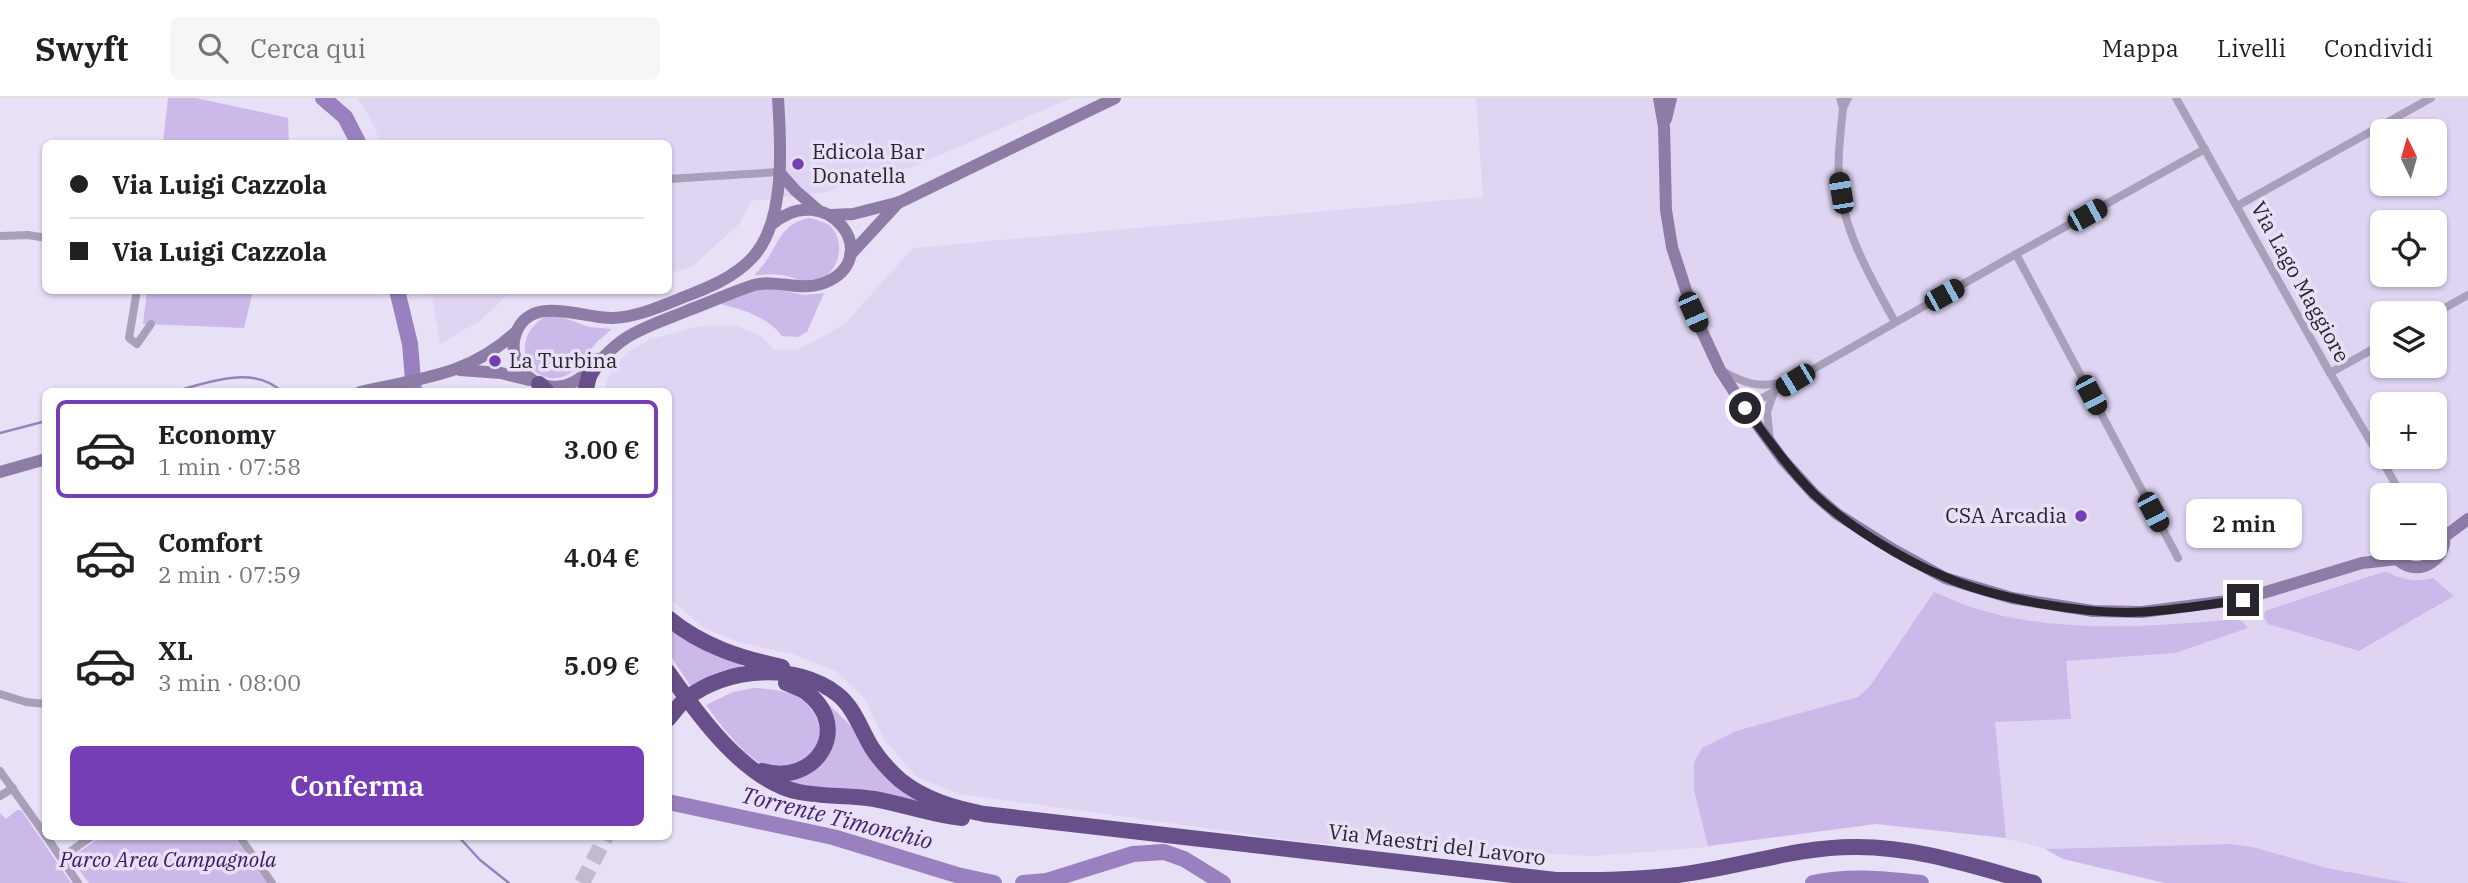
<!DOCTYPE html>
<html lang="it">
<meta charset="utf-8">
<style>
body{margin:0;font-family:"IBM Plex Serif",serif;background:#f6f6f6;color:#202124;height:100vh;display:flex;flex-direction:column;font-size:26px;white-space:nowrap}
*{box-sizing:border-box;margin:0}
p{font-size:23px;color:#757577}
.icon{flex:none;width:38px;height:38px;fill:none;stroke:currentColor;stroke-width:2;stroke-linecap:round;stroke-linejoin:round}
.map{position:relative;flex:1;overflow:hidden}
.panel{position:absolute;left:42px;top:290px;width:630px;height:452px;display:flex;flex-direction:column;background:#fff;border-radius:10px;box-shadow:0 2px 5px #0004}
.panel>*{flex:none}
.guide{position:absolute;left:42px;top:42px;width:630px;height:154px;border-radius:10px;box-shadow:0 2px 5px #0004;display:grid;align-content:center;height:154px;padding:0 28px;background:#fff}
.needle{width:46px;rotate:355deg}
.controls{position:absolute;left:2370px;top:21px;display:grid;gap:14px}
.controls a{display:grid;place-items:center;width:77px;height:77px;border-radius:10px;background:#fff;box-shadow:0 2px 5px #0004;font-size:35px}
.end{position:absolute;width:32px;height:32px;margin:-16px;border:9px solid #28252e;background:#fff;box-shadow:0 0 0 4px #fff}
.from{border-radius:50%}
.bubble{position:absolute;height:49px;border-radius:10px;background:#fff;box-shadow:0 2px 5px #0004;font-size:23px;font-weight:600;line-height:49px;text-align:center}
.car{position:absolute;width:21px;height:42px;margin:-21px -10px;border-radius:9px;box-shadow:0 0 5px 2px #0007;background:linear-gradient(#222 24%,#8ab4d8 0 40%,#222 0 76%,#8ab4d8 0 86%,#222 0)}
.guide b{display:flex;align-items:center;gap:24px;height:66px;font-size:26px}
.guide b+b{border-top:2px solid #e0e0e0}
.guide i{width:18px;height:18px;background:#202124}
ul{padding:12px 0 0;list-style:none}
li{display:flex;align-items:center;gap:21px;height:98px;margin:0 14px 10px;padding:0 14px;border:4px solid transparent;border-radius:10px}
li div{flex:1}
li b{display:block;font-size:26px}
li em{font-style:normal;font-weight:600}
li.selected{border-color:#763eb5}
li>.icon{width:63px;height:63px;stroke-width:1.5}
.primary-button{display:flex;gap:14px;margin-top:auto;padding:14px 28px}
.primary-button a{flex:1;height:80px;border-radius:10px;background:#763eb5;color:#fff;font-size:28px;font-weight:600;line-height:80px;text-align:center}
header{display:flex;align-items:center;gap:42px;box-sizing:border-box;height:98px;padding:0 35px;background:#fff;border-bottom:2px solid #e0e0e0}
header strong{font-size:33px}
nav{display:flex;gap:38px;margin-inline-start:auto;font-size:24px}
.search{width:490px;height:63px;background:#f6f6f6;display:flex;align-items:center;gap:18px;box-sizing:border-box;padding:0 24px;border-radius:10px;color:#757577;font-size:26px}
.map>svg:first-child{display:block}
</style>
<header>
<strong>Swyft</strong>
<div class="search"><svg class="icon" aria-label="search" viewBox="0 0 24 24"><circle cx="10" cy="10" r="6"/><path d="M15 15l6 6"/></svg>Cerca qui</div>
<nav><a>Mappa</a><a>Livelli</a><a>Condividi</a></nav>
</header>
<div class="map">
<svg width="2468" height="785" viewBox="0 0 2468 785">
<rect width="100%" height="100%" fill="#e8e0f6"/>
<!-- built -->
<g fill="#dfd5f2" fill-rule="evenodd">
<polygon points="357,0 1071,0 910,70 857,80 828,94 752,103 739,126 693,168 669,176 668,46 381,45 369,18"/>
<path d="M 1476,0 L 2468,0 L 2468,785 L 2409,785 L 2327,770 L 2253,749 L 2230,746 L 2045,751 L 2006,740 L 1876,726 L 1697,750 L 1593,758 L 1314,745 L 960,696 L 918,680 L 885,643 L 865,601 L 836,573 L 795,557 L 739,544 L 704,530 L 668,499 L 668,294 L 604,294 L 607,282 L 617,266 L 631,252 L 648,242 L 700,228 L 734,227 L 761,238 L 774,251 L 797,252 L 833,233 L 847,223 L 913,150 L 1483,99 ZM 2382,33 L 2434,33 L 2434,86 L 2382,86 ZM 2382,124 L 2434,124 L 2434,177 L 2382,177 ZM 2382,215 L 2434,215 L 2434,268 L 2382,268 ZM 2382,306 L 2434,306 L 2434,359 L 2382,359 ZM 2382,397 L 2434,397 L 2434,450 L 2382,450 Z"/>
<polygon points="431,193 431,192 516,193 505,199 481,222 440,246"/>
</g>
<!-- green -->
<g fill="#cbb9e9">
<polygon points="168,0 196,0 288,20 289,45 163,45"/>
<path d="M 810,120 C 817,122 826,124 831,129 C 846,144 839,174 820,181 C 808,187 794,179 782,177 C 773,176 763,177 754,177 C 778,156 776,125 810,120 Z"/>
<path d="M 769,190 L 804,197 L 824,195 L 807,234 L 798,239 L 782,238 C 766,217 742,212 717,205 L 745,194 Z"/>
<polygon points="147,193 253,193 244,230 143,226"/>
<path d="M 548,217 L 559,218 L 589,229 L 612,231 C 607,236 600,240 596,245 C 586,256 581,271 567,277 C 530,294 504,240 548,217 Z"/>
<path d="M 2383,474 C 2390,474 2392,477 2399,479 C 2409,483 2423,483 2433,480 L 2454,498 L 2359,553 L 2268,526 L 2264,519 L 2265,513 Z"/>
<path d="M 1934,494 C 1947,499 1960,506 1974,510 C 2055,536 2151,529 2235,521 L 2242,523 L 2248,530 L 2175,555 L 2066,563 L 2071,621 L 1995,624 L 2006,740 L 1876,726 L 1708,748 L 1694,692 L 1694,665 L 1702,650 L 1736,633 L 1858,599 L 1870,588 Z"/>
<polygon points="668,528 707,553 742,567 740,570 717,574 691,589 669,555"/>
<path d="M 753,590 C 789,592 812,597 822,635 L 809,662 C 800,665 785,672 776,671 C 750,668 721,627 706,607 L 733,594 Z"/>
<polygon points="826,604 851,628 871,661 893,686 921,705 813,692 783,683 828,656"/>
<polygon points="17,712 21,712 71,785 0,785 0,715 6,721"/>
<polygon points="101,739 234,739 267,785 89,785 70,760"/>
<polygon points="2230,746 2253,749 2327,770 2409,785 2165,785 2063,761 2045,751"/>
</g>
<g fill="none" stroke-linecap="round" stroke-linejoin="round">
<!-- stream -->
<g stroke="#9881be" stroke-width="2.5">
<path d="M 173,294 C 206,285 254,266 282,294"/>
<polyline points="0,335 46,323"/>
<polyline points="458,738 480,762 509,785"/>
</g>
<!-- river -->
<g stroke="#9881be" stroke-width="16">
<polyline points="323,0 345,19 359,46"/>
<polyline points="397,192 410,246 414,294"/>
<polyline points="668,704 833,739 957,777 994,785"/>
<polyline points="1023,785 1047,783 1133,756 1164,754 1184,761 1223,785"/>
<path d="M 1813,785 C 1849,777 1884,781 1921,785"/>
</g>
<!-- highway-tunnel -->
<polyline stroke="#c2bbce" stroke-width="16" stroke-dasharray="16 8" stroke-linecap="butt" points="582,785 606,738"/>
<!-- street -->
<g stroke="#a99fbb" stroke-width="8">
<polyline points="1840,0 1843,10 1848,0"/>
<polyline points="2176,0 2330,275 2402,397"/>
<path d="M 1843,10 C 1841,33 1837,57 1839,80 C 1842,132 1871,180 1895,224"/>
<polyline points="668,81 779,74"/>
<polyline points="2237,108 2431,0"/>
<polyline points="0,138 28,137 46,140"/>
<polyline points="137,192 129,240 137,246 151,226"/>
<polyline points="2434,216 2468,197"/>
<path d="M 1722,273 C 1746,286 1758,290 1785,284"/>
<polyline points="2330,275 2382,246"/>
<polyline points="1745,310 2016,156"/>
<polyline points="1770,342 1767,314 1774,294"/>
<polyline points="2178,460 2016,156 2205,51"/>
<polyline points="0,596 26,604 46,606"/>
<polyline points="0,673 46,738"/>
<polyline points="0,698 13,690"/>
<polyline points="46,738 61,760 92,738"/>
<polyline points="239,738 272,785"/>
<polyline points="61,760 78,785"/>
</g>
<!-- secondary -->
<g stroke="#8d7da6" stroke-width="12">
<polyline points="1659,0 1664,29 1666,112 1672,149 1693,214 1720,272 1745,310 1783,362 1814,396 1837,416 1894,452 1945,480 2012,500 2093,513 2142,514 2243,501 2362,465 2398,461"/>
<polyline points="1666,21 1671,0"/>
<polyline points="779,74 796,93 818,112"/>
<polyline points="831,117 853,116 900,104 1115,0"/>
<path d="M 771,127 C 827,78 887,160 824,185 C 800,194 777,181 754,187 C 732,194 711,204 689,212 C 668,221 645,228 626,240 C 604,253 589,282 563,288 C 534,294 505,265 516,235 C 531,195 584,221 613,220 C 637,219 662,208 684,199 C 708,190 735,179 753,159 C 786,123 781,46 778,0"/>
<polyline points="850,157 899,104"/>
<polyline points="460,272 501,275 529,282"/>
<path d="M 360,294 C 421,280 468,278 516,234"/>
<polyline points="0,374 46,361"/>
<polyline points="2444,439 2468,421"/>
<path d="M 2391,450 C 2408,493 2468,455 2434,421"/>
</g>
<!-- highway -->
<g stroke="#675089" stroke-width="16">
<polyline points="539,286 547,294"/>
<polyline points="585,294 589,278 598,263"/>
<path d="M 668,520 C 702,548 740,560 782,569"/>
<path d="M 668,574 C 698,617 745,683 799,694 C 824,699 849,697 874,701 C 903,706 931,717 962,720"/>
<path d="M 668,621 C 674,615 679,606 686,601 C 726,569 795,564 837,596 C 854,609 861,632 872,650 C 879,661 890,673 900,682 C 925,702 954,710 984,716 L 1556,782 C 1597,782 1637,782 1678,777 C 1736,770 1799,748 1857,749 C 1918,749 1976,769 2034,785"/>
<path d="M 762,673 C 815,689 854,630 806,594 C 800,590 793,588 786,585"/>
</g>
</g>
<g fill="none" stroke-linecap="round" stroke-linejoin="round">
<!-- route -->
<path stroke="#28252e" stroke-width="9" d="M 1745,310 C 1767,340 1789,371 1815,397 C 1848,428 1903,462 1945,479 C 1996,501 2086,517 2142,514 C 2176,512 2210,506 2243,502"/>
</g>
<!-- markers -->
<g fill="#763eb5" stroke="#e8e0f6" stroke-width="2.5">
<circle cx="798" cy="66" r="7"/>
<circle cx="495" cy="263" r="7"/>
<circle cx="2081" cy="418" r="7"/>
</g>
<g text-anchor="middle" stroke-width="7" stroke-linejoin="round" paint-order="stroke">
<!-- poi labels -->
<g font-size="21" fill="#28252e" stroke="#e8e0f6" text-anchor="start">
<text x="812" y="61">Edicola Bar<tspan x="812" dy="24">Donatella</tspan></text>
<text x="509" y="270">La Turbina</text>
<text x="2067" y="425" text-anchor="end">CSA Arcadia</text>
</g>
<!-- street labels -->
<g font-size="21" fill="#28252e" stroke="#e8e0f6">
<text transform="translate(2300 184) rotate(61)" y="7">Via Lago Maggiore</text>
<text transform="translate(1437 747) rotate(7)" y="7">Via Maestri del Lavoro</text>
</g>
<!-- park labels -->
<g font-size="21" font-style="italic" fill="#3a1660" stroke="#e8e0f6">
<text x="168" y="769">Parco Area Campagnola</text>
</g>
<!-- water labels -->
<g font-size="23" font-style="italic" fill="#46246d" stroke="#e8e0f6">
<text transform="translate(837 720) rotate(14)" y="8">Torrente Timonchio</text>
</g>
</g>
</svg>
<div class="controls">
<a><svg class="needle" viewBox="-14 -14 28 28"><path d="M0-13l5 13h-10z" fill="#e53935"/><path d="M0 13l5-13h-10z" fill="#757577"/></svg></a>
<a><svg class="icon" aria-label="locate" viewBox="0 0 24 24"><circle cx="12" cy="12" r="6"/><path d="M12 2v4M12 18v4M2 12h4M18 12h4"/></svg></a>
<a><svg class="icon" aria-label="layers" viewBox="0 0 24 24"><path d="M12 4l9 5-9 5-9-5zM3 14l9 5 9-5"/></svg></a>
<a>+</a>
<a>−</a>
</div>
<i class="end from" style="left:1745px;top:310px"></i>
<i class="end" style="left:2243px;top:502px"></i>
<div class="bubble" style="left:2186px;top:401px;width:116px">2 min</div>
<i class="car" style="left:1841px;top:95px;rotate:351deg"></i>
<i class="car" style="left:2087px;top:117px;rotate:61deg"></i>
<i class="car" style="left:1944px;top:197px;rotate:61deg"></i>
<i class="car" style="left:1693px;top:214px;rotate:156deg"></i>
<i class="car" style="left:1795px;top:282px;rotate:239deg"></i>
<i class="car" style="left:2091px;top:297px;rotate:152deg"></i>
<i class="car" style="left:2153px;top:414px;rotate:152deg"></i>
<div class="guide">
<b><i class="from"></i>Via Luigi Cazzola</b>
<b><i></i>Via Luigi Cazzola</b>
</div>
<section class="panel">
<ul>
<li class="selected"><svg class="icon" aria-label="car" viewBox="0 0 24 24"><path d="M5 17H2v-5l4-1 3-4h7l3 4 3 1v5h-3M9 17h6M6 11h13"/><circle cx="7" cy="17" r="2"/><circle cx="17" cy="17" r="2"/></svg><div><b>Economy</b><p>1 min · 07:58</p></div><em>3.00 €</em></li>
<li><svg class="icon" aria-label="car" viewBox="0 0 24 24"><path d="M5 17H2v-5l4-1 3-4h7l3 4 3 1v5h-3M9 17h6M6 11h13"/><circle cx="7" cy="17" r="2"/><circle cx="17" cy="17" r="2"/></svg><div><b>Comfort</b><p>2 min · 07:59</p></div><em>4.04 €</em></li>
<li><svg class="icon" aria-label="car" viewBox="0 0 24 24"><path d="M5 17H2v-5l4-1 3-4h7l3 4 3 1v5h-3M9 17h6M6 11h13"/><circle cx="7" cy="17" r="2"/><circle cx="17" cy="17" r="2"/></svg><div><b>XL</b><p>3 min · 08:00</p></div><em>5.09 €</em></li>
</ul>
<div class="primary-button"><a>Conferma</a></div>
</section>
</div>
